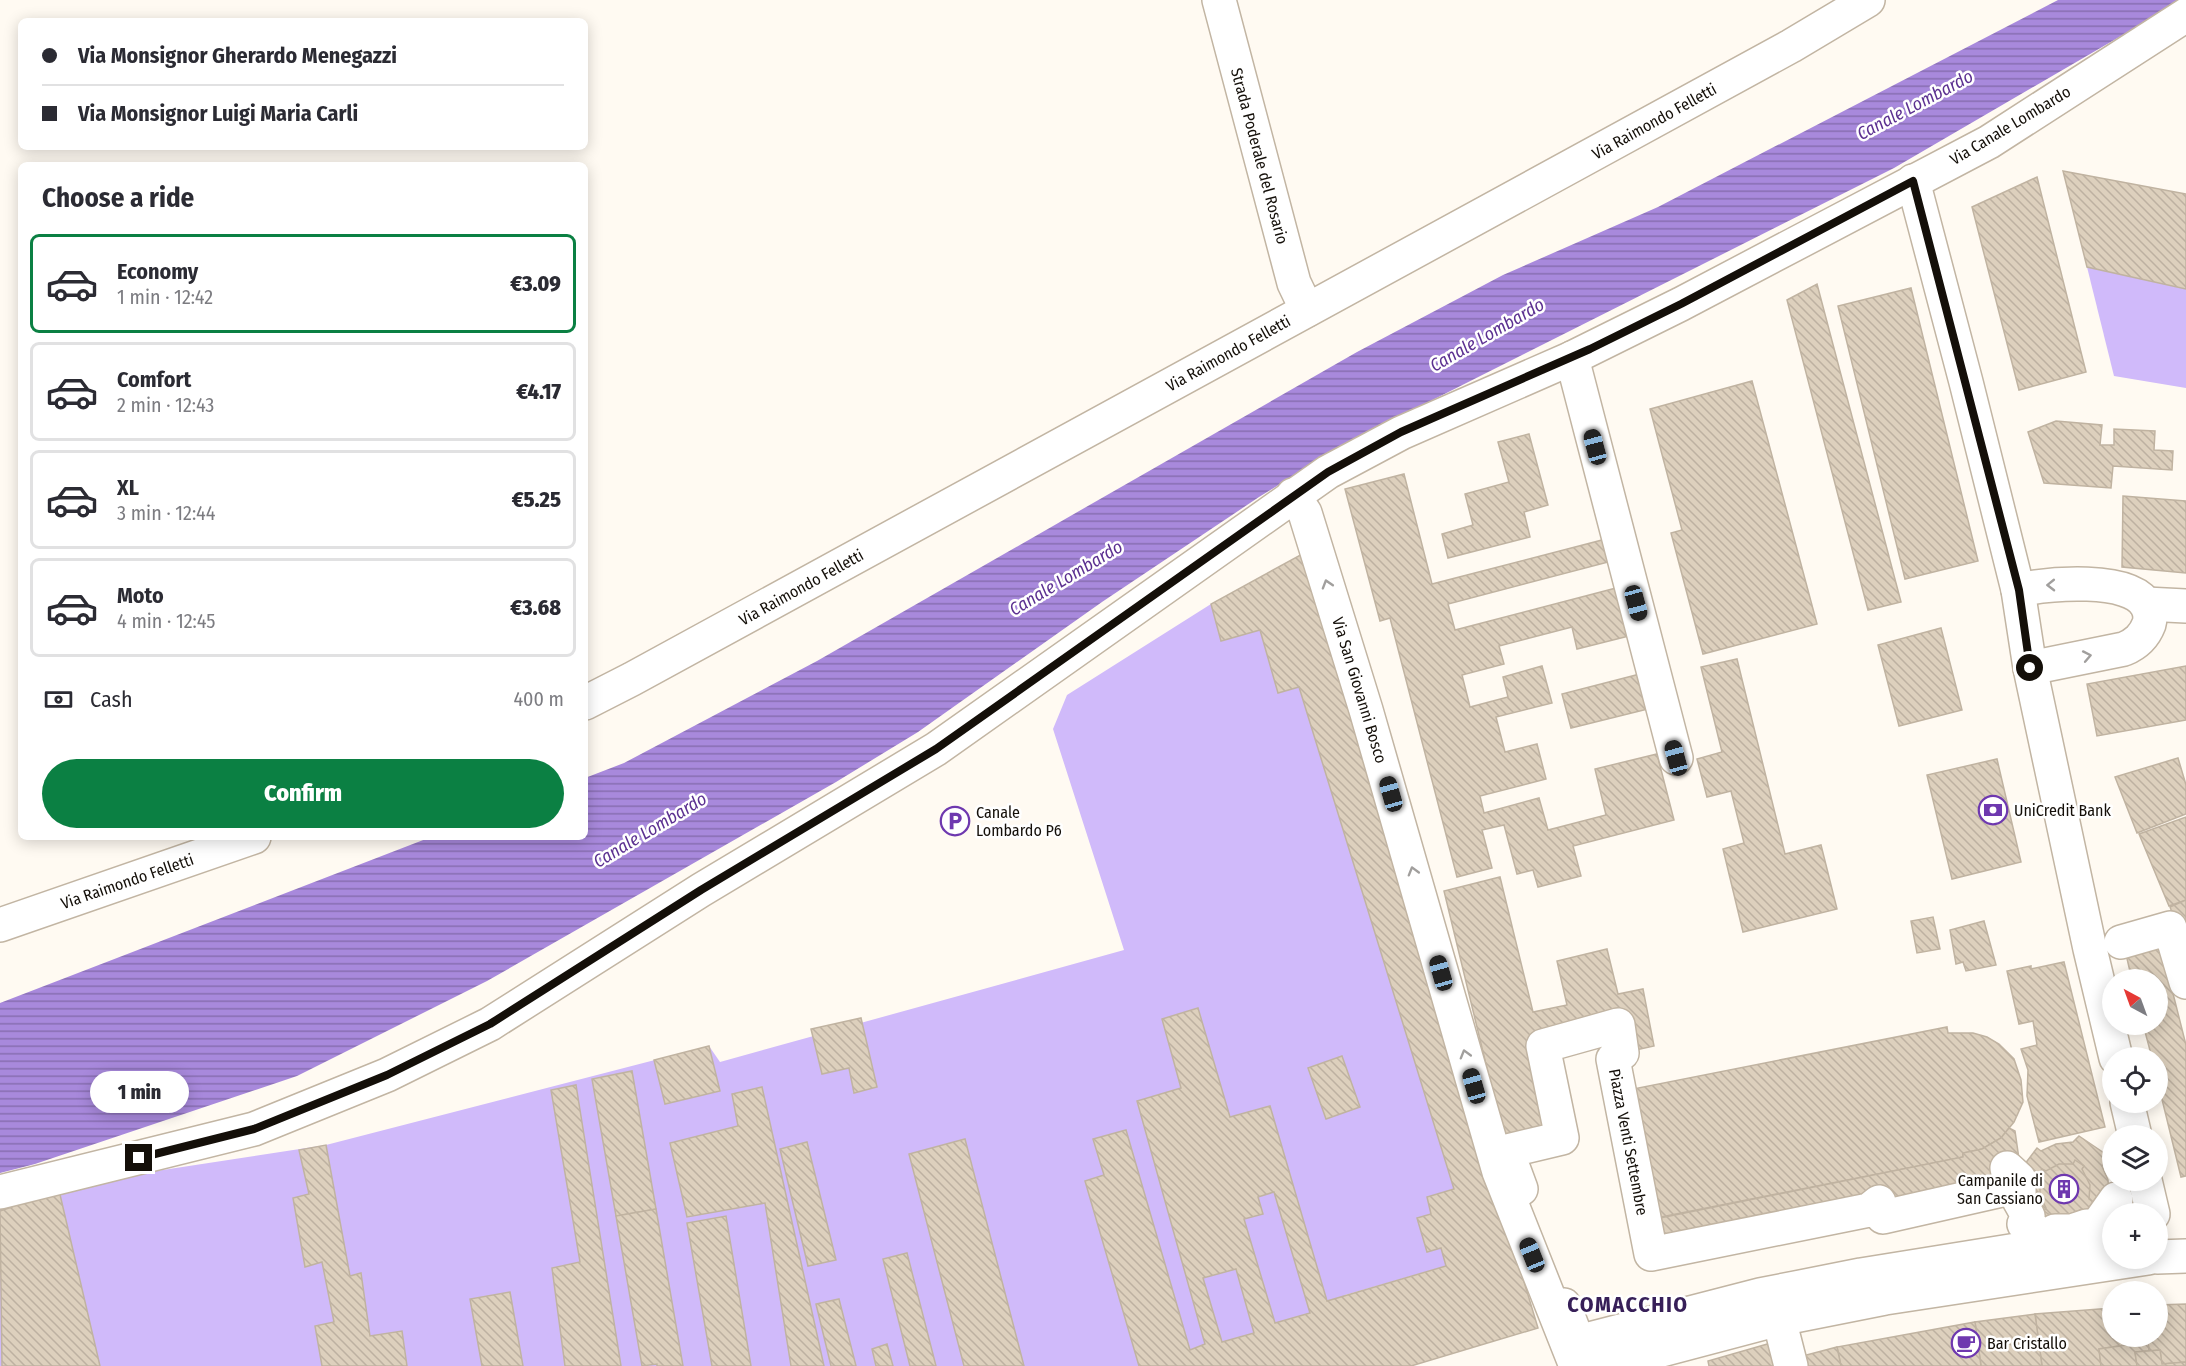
<!DOCTYPE html>
<meta charset="utf-8">
<style>
body{margin:0;font-family:"Fira Sans Condensed",sans-serif;background:#f2f2f3;color:#2b2b33;height:100vh;display:flex;flex-direction:column;font-size:22px;white-space:nowrap}
*{box-sizing:border-box;margin:0}
p{font-size:20px;color:#7c7c81}
.icon{flex:none;width:33px;height:33px;fill:none;stroke:currentColor;stroke-width:2;stroke-linecap:round;stroke-linejoin:round}
.map{position:relative;flex:1;overflow:hidden}
.details{position:absolute;left:18px;top:162px;width:570px;height:678px;display:flex;flex-direction:column;background:#fff;border-radius:9px;box-shadow:0 3px 15px #0003}
.details>*{flex:none}
.top-card{position:absolute;left:18px;top:18px;width:570px;height:132px;border-radius:9px;box-shadow:0 3px 15px #0003;display:grid;align-content:center;height:132px;padding:0 24px;background:#fff}
.needle{width:39px;rotate:319deg}
.tools{position:absolute;left:2102px;top:969px;display:grid;gap:12px}
.tools a{display:grid;place-items:center;width:66px;height:66px;border-radius:50%;background:#fff;box-shadow:0 3px 15px #0003;font-size:30px}
.end{position:absolute;width:27px;height:27px;margin:-14px;border:8px solid #140f09;background:#fff;box-shadow:0 0 0 3px #fff}
.from{border-radius:50%}
.bubble{position:absolute;height:42px;border-radius:21px;background:#fff;box-shadow:0 3px 15px #0003;font-size:20px;font-weight:800;line-height:42px;text-align:center}
.car{position:absolute;width:18px;height:36px;margin:-18px -9px;border-radius:8px;box-shadow:0 0 4px 2px #0007;background:linear-gradient(#222 24%,#8ab4d8 0 40%,#222 0 76%,#8ab4d8 0 86%,#222 0)}
.top-card b{display:flex;align-items:center;gap:21px;height:57px;font-size:22px}
.top-card b+b{border-top:2px solid #e1e1e2}
.top-card i{width:15px;height:15px;background:#2b2b33}
ul{padding:0;list-style:none}
li{display:flex;align-items:center;gap:18px;height:99px;margin:0 12px 9px;padding:0 12px;border:3px solid #e1e1e2;border-radius:9px}
li div{flex:1}
li b{display:block;font-size:22px}
li em{font-style:normal;font-weight:800}
li.current{border-color:#0b8043}
li>.icon{width:54px;height:54px;stroke-width:1.5}
h2{padding:0 24px;font-size:27px;line-height:72px}
.pay{display:flex;align-items:center;gap:15px;height:66px;padding:0 24px;font-size:22px}
.pay p{margin-inline-start:auto}
.action{display:flex;gap:12px;margin-top:auto;padding:12px 24px}
.action a{flex:1;height:69px;border-radius:36px;background:#0b8043;color:#fff;font-size:24px;font-weight:800;line-height:69px;text-align:center}
.map>svg:first-child{display:block}
</style>
<div class="map">
<svg width="2186" height="1366" viewBox="0 0 2186 1366">
<defs>
<pattern id="water-rules" width="6" height="5" patternUnits="userSpaceOnUse" patternTransform="scale(1.5)"><rect width="6" height="5" fill="#a889dc"/><path d="M0 2.5h6" fill="none" stroke="#886eb1"/></pattern>
<pattern id="building-back-hatch" width="6" height="6" patternUnits="userSpaceOnUse" patternTransform="scale(1.5)"><rect width="6" height="6" fill="#ddd0bd"/><path d="M-1 5l2 2M0 0l6 6M5-1l2 2" fill="none" stroke="#bdb1a1"/></pattern>
</defs>
<rect width="100%" height="100%" fill="#fffaf2"/>
<!-- green -->
<g fill="#d0bafa">
<polygon points="2087,267 2186,289 2186,388 2114,376"/>
<polygon points="1211,604 1260,630 1299,687 1454,1189 1446,1266 1345,1295 1324,1318 1155,1366 0,1366 0,1201 58,1186 326,1145 709,1046 720,1062 1124,950 1053,729 1067,695"/>
</g>
<!-- water -->
<polygon fill="url(#water-rules)" points="2058,0 2183,0 1894,168 1349,442 1259,497 1102,602 918,732 836,782 487,981 297,1076 35,1164 0,1173 0,1003 431,837 585,837 585,778 624,763 817,661 1357,352 1503,275 1658,207"/>
<!-- building -->
<g fill="url(#building-back-hatch)" stroke="#c0b3a1" stroke-width="1.5" fill-rule="evenodd">
<polygon points="2063,171 2186,194 2186,289 2087,267"/>
<polygon points="2037,177 2086,372 2019,390 1972,207"/>
<polygon points="1817,284 1901,602 1868,610 1787,300"/>
<polygon points="1911,288 1978,561 1905,579 1838,306"/>
<polygon points="1752,381 1817,624 1703,654 1671,533 1682,530 1650,409"/>
<polygon points="2056,421 2102,425 2100,445 2114,445 2114,429 2155,431 2154,450 2173,451 2172,470 2113,466 2111,488 2044,483 2028,432"/>
<polygon points="1529,434 1548,505 1524,512 1530,537 1448,558 1442,534 1473,525 1465,494 1509,482 1498,442"/>
<polygon points="1404,474 1432,584 1606,539 1612,561 1448,604 1455,630 1620,587 1633,635 1577,649 1572,627 1499,646 1504,664 1462,675 1470,707 1508,697 1503,677 1542,666 1552,703 1496,717 1505,752 1537,744 1546,779 1480,796 1484,813 1539,798 1548,830 1606,815 1595,769 1657,754 1674,820 1573,846 1581,876 1538,887 1533,870 1517,874 1504,825 1482,830 1492,868 1457,877 1390,618 1380,621 1345,489"/>
<polygon points="2123,496 2186,501 2186,573 2122,567"/>
<path d="M 1304,553 L 1538,1328 L 1411,1366 L 1139,1366 L 1085,1181 L 1104,1175 L 1093,1139 L 1126,1130 L 1190,1350 L 1205,1344 L 1137,1101 L 1181,1088 L 1162,1019 L 1198,1008 L 1230,1117 L 1270,1106 L 1327,1301 L 1446,1266 L 1441,1248 L 1427,1252 L 1417,1218 L 1431,1214 L 1427,1197 L 1454,1189 L 1299,687 L 1278,693 L 1260,630 L 1221,641 L 1211,604 ZM 1274,1192 L 1310,1313 L 1275,1323 L 1244,1219 L 1263,1214 L 1258,1197 ZM 1236,1269 L 1254,1333 L 1222,1342 L 1203,1278 Z"/>
<polygon points="1941,628 1962,710 1899,726 1878,645"/>
<polygon points="1737,659 1785,854 1821,845 1837,909 1743,932 1723,849 1744,843 1731,791 1707,797 1697,759 1722,752 1701,667"/>
<polygon points="2186,666 2186,720 2097,736 2087,684"/>
<polygon points="1640,674 1648,709 1571,728 1562,694"/>
<polygon points="2178,758 2186,785 2186,814 2137,833 2115,777"/>
<polygon points="1997,759 2021,862 1952,879 1927,775"/>
<polygon points="2186,817 2186,900 2169,906 2139,834"/>
<polygon points="1500,877 1533,1012 1567,1005 1557,961 1607,949 1618,994 1643,989 1654,1046 1622,1053 1618,1025 1543,1046 1562,1138 1507,1151 1444,891"/>
<polygon points="2186,900 2186,931 2180,934 2170,907"/>
<polygon points="1933,917 1940,949 1917,953 1911,921"/>
<polygon points="1984,921 1996,965 1966,971 1963,962 1956,964 1950,930"/>
<polygon points="2160,942 2186,1045 2186,1176 2181,1177 2157,1079 2157,1058 2152,1058 2143,1024 2157,1024 2157,980 2132,980 2125,950"/>
<polygon points="2064,962 2105,1127 2039,1142 2027,1096 2028,1070 2021,1049 2037,1045 2033,1021 2019,1024 2007,971 2031,966 2031,969"/>
<polygon points="861,1018 877,1087 854,1093 849,1068 822,1074 811,1029"/>
<polygon points="1947,1027 1948,1033 1973,1033 1987,1037 1999,1044 2014,1059 2021,1080 2023,1102 2014,1122 2001,1138 1982,1149 1963,1153 1963,1157 1646,1220 1628,1090"/>
<polygon points="709,1046 720,1091 665,1104 654,1060"/>
<polygon points="1342,1056 1360,1107 1326,1119 1308,1068"/>
<polygon points="632,1071 656,1209 616,1216 592,1079"/>
<polygon points="576,1085 621,1366 565,1366 552,1268 580,1262 551,1090"/>
<polygon points="762,1087 824,1366 791,1366 765,1203 687,1217 670,1143 738,1126 732,1094"/>
<polygon points="2009,1128 2015,1131 2020,1166 1883,1217 1660,1247 1655,1219 1963,1157 1963,1153 1982,1149 2001,1138"/>
<polygon points="2079,1136 2107,1155 2102,1166 2108,1180 2109,1195 2072,1231 2024,1224 2015,1177 2037,1148 2041,1151 2056,1144 2073,1142"/>
<polygon points="965,1139 1024,1366 964,1366 909,1154"/>
<polygon points="807,1142 836,1260 808,1266 780,1149"/>
<polygon points="326,1145 350,1276 361,1273 370,1336 402,1331 407,1366 322,1366 315,1326 334,1322 322,1262 305,1267 293,1198 309,1194 299,1150"/>
<polygon points="2075,1160 2084,1166 2082,1169 2090,1185 2089,1199 2093,1202 2086,1212 2082,1209 2070,1214 2056,1214 2053,1217 2044,1211 2046,1208 2040,1196 2040,1182 2035,1179 2042,1169 2046,1171 2059,1164 2073,1164"/>
<polygon points="58,1186 100,1366 2,1366 0,1211 12,1207 10,1199"/>
<polygon points="656,1209 683,1366 657,1366 657,1364 642,1366 616,1216"/>
<polygon points="726,1216 751,1366 712,1366 687,1223"/>
<polygon points="907,1253 936,1366 910,1366 883,1259"/>
<polygon points="510,1292 523,1366 482,1366 470,1299"/>
<polygon points="839,1299 856,1366 831,1366 816,1304"/>
<polygon points="2186,1304 2186,1362 2162,1364 2160,1350 2149,1351 2148,1342 2133,1344 2133,1336 2157,1336 2157,1305"/>
<polygon points="2112,1308 2112,1336 2133,1336 2133,1344 2099,1349 2101,1366 2042,1366 2035,1314"/>
<polygon points="2035,1314 2042,1366 1981,1366 1975,1322"/>
<polygon points="1975,1322 1981,1366 1841,1366 1837,1347"/>
<polygon points="2148,1342 2149,1351 2135,1352 2137,1366 2101,1366 2099,1349"/>
<polygon points="1771,1343 1778,1366 1709,1366 1708,1361"/>
<polygon points="887,1344 893,1366 876,1366 872,1349"/>
<polygon points="1837,1347 1841,1366 1798,1366 1795,1358"/>
<polygon points="2160,1350 2162,1364 2186,1362 2186,1366 2137,1366 2135,1352"/>
</g>
<g fill="none" stroke-linecap="round" stroke-linejoin="round">
<!-- pedestrian casing -->
<g stroke="#c2b5a3" stroke-width="36">
<g id="pedestrian">
<polyline points="2121,942 2170,928 2186,982"/>
<polyline points="1521,1189 1507,1151 1562,1138 1543,1046 1618,1025 1622,1053 1613,1059 1651,1254 1869,1210 1879,1202 1883,1217 2011,1188 2007,1168 2019,1179 2019,1200 2028,1216 2024,1224 2050,1239 2055,1231 2072,1231 2087,1226 2094,1230 2116,1199 2113,1214"/>
<polyline points="1564,1305 1578,1342 1760,1295 1861,1275 2110,1235 2112,1223"/>
<polyline points="1779,1319 1791,1366"/>
</g>
</g>
<!-- minor casing -->
<g stroke="#c2b5a3" stroke-width="36">
<g id="minor">
<polyline points="1219,0 1294,283 1307,310"/>
<polyline points="1913,181 1966,382 2018,590 2030,668 2090,949 2116,1058"/>
<polyline points="1572,358 1676,758"/>
<polyline points="1293,495 1305,513 1366,710 1499,1172 1576,1366"/>
<path d="M 2018,590 C 2047,584 2131,575 2147,606 C 2150,612 2151,617 2149,624 C 2144,637 2136,644 2124,649 L 2030,668"/>
<polyline points="2146,604 2186,606"/>
<polyline points="2127,1102 2135,1136"/>
<polyline points="2145,1180 2153,1214"/>
<polyline points="0,1192 254,1129 387,1075 490,1024 701,890 936,749 1328,472 1401,433 1572,358 1681,304 1989,142 2186,15"/>
<polyline points="2157,1257 2186,1256"/>
<polyline points="1601,1366 1779,1319 1885,1298 2148,1258"/>
</g>
</g>
<!-- secondary casing -->
<g stroke="#c2b5a3" stroke-width="36">
<g id="secondary">
<polyline points="585,703 632,679 1791,46 1868,0"/>
<polyline points="0,925 254,837"/>
</g>
</g>
<!-- pedestrian -->
<use href="#pedestrian" stroke="#fff" stroke-width="33"/>
<!-- minor -->
<use href="#minor" stroke="#fff" stroke-width="33"/>
<!-- secondary -->
<use href="#secondary" stroke="#fff" stroke-width="33"/>
</g>
<!-- one-way arrows -->
<defs><path id="oneway-chevron" d="M-2-3.5L2.5 0L-2 3.5" fill="none" stroke-width="1.6" stroke-linecap="round" stroke-linejoin="round" transform="scale(1.5)"/></defs>
<g stroke="#a19f9d">
<use href="#oneway-chevron" transform="translate(1327 584) rotate(-107)"/>
<use href="#oneway-chevron" transform="translate(2051 585) rotate(179)"/>
<use href="#oneway-chevron" transform="translate(2087 656) rotate(-11)"/>
<use href="#oneway-chevron" transform="translate(1413 871) rotate(-106)"/>
<use href="#oneway-chevron" transform="translate(1465 1054) rotate(-106)"/>
</g>
<g fill="none" stroke-linecap="round" stroke-linejoin="round">
<!-- route -->
<polyline stroke="#140f09" stroke-width="8" points="139,1158 254,1129 387,1075 490,1024 701,890 936,749 1328,472 1401,432 1590,349 1681,304 1913,181 2019,590 2030,668"/>
</g>
<!-- icons -->
<defs>
<g id="bank-ring" transform="scale(1.5)"><circle r="9.5" fill="#fff" stroke="#6e38af" stroke-width="1.5"/><path d="M-6-4H6V4H-6ZM0-2.3a2.3 2.3 0 1 0 0 4.6a2.3 2.3 0 1 0 0-4.6Z" fill="#6e38af"/></g>
<g id="parking-ring" transform="scale(1.5)"><circle r="9.5" fill="#fff" stroke="#6e38af" stroke-width="1.5"/><path d="M-3.5-5.5H1a3.5 3.5 0 0 1 0 7H-1V5.5H-3.5ZM-1-3.4V-.6H.8a1.4 1.4 0 0 0 0-2.8Z" fill="#6e38af"/></g>
<g id="building-ring" transform="scale(1.5)"><circle r="9.5" fill="#fff" stroke="#6e38af" stroke-width="1.5"/><path d="M-4-6H4V6H1V3H-1V6H-4ZM-2.5-4.3h1.7v1.8h-1.7ZM.8-4.3h1.7v1.8H.8ZM-2.5-1h1.7V.8h-1.7ZM.8-1h1.7V.8H.8Z" fill="#6e38af"/></g>
<g id="cafe-ring" transform="scale(1.5)"><circle r="9.5" fill="#fff" stroke="#6e38af" stroke-width="1.5"/><path d="M-5.5-4.5H6V0H3Q3 3.5 0 3.5H-2.5Q-5.5 3.5-5.5 0ZM3-3.2v2h1.7v-2ZM-6 4.5H4V6H-6Z" fill="#6e38af"/></g>
</defs>
<g fill-rule="evenodd">
<use href="#bank-ring" x="1993" y="810"/>
<use href="#parking-ring" x="955" y="821"/>
<use href="#building-ring" x="2064" y="1189"/>
<use href="#cafe-ring" x="1966" y="1343"/>
</g>
<g text-anchor="middle" stroke-width="5" stroke-linejoin="round" paint-order="stroke">
<!-- street labels -->
<g font-size="16" fill="#140f09" stroke="#fff">
<text transform="translate(1654 121) rotate(-29)" y="6">Via Raimondo Felletti</text>
<text transform="translate(2010 125) rotate(-31)" y="6">Via Canale Lombardo</text>
<text transform="translate(1260 156) rotate(75)" y="6">Strada Poderale del Rosario</text>
<text transform="translate(1228 353) rotate(-29)" y="6">Via Raimondo Felletti</text>
<text transform="translate(801 587) rotate(-29)" y="6">Via Raimondo Felletti</text>
<text transform="translate(1360 690) rotate(73)" y="6">Via San Giovanni Bosco</text>
<text transform="translate(127 881) rotate(-19)" y="6">Via Raimondo Felletti</text>
<text transform="translate(1629 1142) rotate(79)" y="6">Piazza Venti Settembre</text>
</g>
<!-- poi labels -->
<g font-size="16" fill="#140f09" stroke="#fff" text-anchor="start">
<text x="2014" y="816">UniCredit Bank</text>
<text x="976" y="818">Canale<tspan x="976" dy="18">Lombardo P6</tspan></text>
<text x="2043" y="1186" text-anchor="end">Campanile di<tspan x="2043" dy="18">San Cassiano</tspan></text>
<text x="1987" y="1349">Bar Cristallo</text>
</g>
<!-- water labels -->
<g font-size="18" font-style="italic" fill="#5c3191" stroke="#fff">
<text transform="translate(1915 105) rotate(-28)" y="6">Canale Lombardo</text>
<text transform="translate(1487 335) rotate(-30)" y="6">Canale Lombardo</text>
<text transform="translate(1066 578) rotate(-31)" y="6">Canale Lombardo</text>
<text transform="translate(650 830) rotate(-31)" y="6">Canale Lombardo</text>
</g>
<!-- district labels -->
<g font-size="22" font-weight="bold" letter-spacing="1.5" fill="#371f58" stroke="#fff">
<text x="1628" y="1312">COMACCHIO</text>
</g>
</g>
</svg>
<div class="tools">
<a><svg class="needle" viewBox="-14 -14 28 28"><path d="M0-13l5 13h-10z" fill="#e53935"/><path d="M0 13l5-13h-10z" fill="#7c7c81"/></svg></a>
<a><svg class="icon" aria-label="locate" viewBox="0 0 24 24"><circle cx="12" cy="12" r="6"/><path d="M12 2v4M12 18v4M2 12h4M18 12h4"/></svg></a>
<a><svg class="icon" aria-label="layers" viewBox="0 0 24 24"><path d="M12 4l9 5-9 5-9-5zM3 14l9 5 9-5"/></svg></a>
<a>+</a>
<a>−</a>
</div>
<i class="end from" style="left:2030px;top:668px"></i>
<i class="end" style="left:139px;top:1158px"></i>
<div class="bubble" style="left:90px;top:1071px;width:99px">1 min</div>
<i class="car" style="left:1595px;top:447px;rotate:345deg"></i>
<i class="car" style="left:1636px;top:603px;rotate:165deg"></i>
<i class="car" style="left:1676px;top:758px;rotate:345deg"></i>
<i class="car" style="left:1391px;top:794px;rotate:344deg"></i>
<i class="car" style="left:1441px;top:973px;rotate:344deg"></i>
<i class="car" style="left:1474px;top:1086px;rotate:344deg"></i>
<i class="car" style="left:1532px;top:1255px;rotate:338deg"></i>
<div class="top-card">
<b><i class="from"></i>Via Monsignor Gherardo Menegazzi</b>
<b><i></i>Via Monsignor Luigi Maria Carli</b>
</div>
<section class="details">
<h2>Choose a ride</h2>
<ul>
<li class="current"><svg class="icon" aria-label="car" viewBox="0 0 24 24"><path d="M5 17H2v-5l4-1 3-4h7l3 4 3 1v5h-3M9 17h6M6 11h13"/><circle cx="7" cy="17" r="2"/><circle cx="17" cy="17" r="2"/></svg><div><b>Economy</b><p>1 min · 12:42</p></div><em>€3.09</em></li>
<li><svg class="icon" aria-label="car" viewBox="0 0 24 24"><path d="M5 17H2v-5l4-1 3-4h7l3 4 3 1v5h-3M9 17h6M6 11h13"/><circle cx="7" cy="17" r="2"/><circle cx="17" cy="17" r="2"/></svg><div><b>Comfort</b><p>2 min · 12:43</p></div><em>€4.17</em></li>
<li><svg class="icon" aria-label="car" viewBox="0 0 24 24"><path d="M5 17H2v-5l4-1 3-4h7l3 4 3 1v5h-3M9 17h6M6 11h13"/><circle cx="7" cy="17" r="2"/><circle cx="17" cy="17" r="2"/></svg><div><b>XL</b><p>3 min · 12:44</p></div><em>€5.25</em></li>
<li><svg class="icon" aria-label="car" viewBox="0 0 24 24"><path d="M5 17H2v-5l4-1 3-4h7l3 4 3 1v5h-3M9 17h6M6 11h13"/><circle cx="7" cy="17" r="2"/><circle cx="17" cy="17" r="2"/></svg><div><b>Moto</b><p>4 min · 12:45</p></div><em>€3.68</em></li>
</ul>
<div class="pay"><svg class="icon" aria-label="cash" viewBox="0 0 24 24"><path d="M3 7h18v10H3z"/><circle cx="12" cy="12" r="2"/></svg>Cash<p>400 m</p></div>
<div class="action"><a>Confirm</a></div>
</section>
</div>
